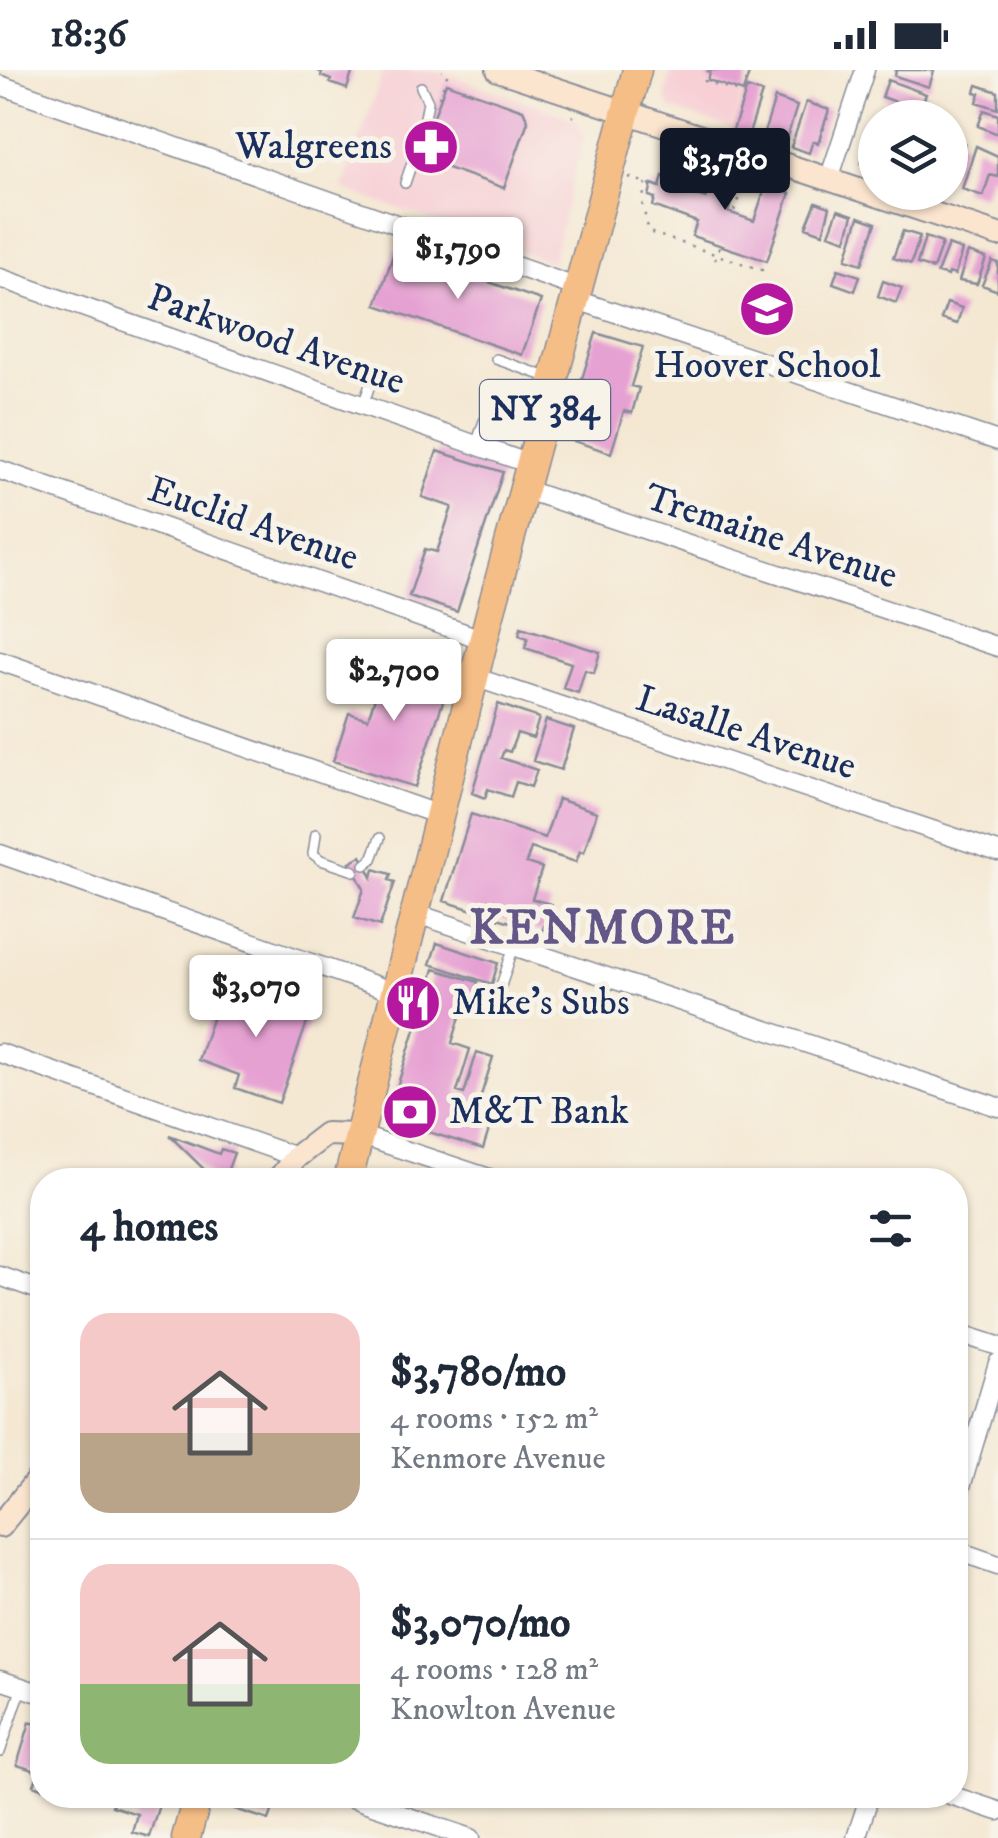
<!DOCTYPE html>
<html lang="en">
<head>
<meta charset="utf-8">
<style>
	:root { --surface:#fff; --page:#f2f2f3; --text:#1f2937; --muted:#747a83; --line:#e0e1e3; --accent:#111827 }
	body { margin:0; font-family:"IM FELL DW Pica",serif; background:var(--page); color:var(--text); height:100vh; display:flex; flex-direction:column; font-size:38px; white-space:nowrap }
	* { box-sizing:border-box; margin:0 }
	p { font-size:32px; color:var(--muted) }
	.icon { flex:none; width:55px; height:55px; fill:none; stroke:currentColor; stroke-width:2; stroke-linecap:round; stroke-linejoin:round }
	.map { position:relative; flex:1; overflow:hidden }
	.drawer { position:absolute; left:30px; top:1098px; width:938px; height:640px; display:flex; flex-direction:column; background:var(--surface); border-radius:40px; box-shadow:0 2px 8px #0004 }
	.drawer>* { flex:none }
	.tools { position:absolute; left:858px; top:30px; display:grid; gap:20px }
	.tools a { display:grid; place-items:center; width:110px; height:110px; border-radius:50%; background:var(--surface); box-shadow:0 2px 8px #0004; font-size:50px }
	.price { position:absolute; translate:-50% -85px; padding:0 22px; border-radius:10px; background:#fff; color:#222; font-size:32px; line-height:65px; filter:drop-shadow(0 2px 5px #0008) }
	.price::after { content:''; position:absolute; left:50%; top:60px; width:30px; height:22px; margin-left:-15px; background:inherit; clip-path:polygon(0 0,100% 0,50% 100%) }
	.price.on { background:var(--accent); color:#fff }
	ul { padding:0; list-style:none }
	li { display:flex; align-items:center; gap:30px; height:250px; padding:0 50px }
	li+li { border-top:2px solid var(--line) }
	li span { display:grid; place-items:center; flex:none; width:280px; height:200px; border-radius:30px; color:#555 }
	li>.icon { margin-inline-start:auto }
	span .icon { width:120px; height:120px; fill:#fffc; stroke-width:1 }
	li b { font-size:42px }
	h2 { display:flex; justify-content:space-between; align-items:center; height:120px; padding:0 50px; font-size:42px }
	.status { display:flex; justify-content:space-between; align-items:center; height:70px; padding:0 50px; background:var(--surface); direction:ltr }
	.status svg { height:28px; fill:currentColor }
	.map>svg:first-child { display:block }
	.built { fill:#f7cfd5 }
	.building { fill:#e6a1d3 }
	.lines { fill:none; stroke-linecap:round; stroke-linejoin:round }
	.lane-casing { stroke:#888c98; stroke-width:12 }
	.street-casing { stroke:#888c98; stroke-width:21 }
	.secondary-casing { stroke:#888c98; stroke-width:26 }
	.primary-casing { stroke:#888c98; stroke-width:31 }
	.path { stroke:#888c98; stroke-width:2.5; stroke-dasharray:2.5 8; stroke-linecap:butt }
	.lane { stroke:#fff; stroke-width:9 }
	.street { stroke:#fff; stroke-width:18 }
	.secondary { stroke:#fbe5cf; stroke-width:22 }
	.primary { stroke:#f6be87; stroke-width:28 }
	.labels { text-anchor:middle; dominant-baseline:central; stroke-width:10; stroke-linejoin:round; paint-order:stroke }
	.shield { fill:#f7f3e8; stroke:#5d6a87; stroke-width:2.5 }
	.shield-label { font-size:35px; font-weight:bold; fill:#1b2f5e }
	.poi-label { font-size:38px; fill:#1b2f5e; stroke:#f7f3e8; text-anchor:start }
	.street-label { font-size:38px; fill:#1b2f5e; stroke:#f7f3e8 }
	.district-label { font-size:48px; font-weight:bold; letter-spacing:2.5px; fill:#625787; stroke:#f7f3e8 }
</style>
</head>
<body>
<div class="status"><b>18:36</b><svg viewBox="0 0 49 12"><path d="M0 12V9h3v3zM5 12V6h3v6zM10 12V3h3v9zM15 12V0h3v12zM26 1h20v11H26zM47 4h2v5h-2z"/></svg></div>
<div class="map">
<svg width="998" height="1768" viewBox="0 0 998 1768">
	<rect width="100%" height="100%" fill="#f7f3e8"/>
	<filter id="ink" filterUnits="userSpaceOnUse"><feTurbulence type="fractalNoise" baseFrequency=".01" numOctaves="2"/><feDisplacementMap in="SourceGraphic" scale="20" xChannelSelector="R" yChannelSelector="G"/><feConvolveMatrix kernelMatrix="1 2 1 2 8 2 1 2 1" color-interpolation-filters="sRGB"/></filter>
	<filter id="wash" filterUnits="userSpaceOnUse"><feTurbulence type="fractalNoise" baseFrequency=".0048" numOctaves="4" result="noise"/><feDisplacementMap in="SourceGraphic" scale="40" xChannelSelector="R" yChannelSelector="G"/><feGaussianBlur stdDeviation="2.25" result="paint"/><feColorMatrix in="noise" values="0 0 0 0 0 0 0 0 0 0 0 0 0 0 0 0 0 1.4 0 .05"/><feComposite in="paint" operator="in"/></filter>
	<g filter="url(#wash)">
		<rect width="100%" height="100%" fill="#f4e8d3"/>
		<path class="built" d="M384,0H435L576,50L584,66L552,192L342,119Z
			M671,0H750L731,59L671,39L665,27Z"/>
		<g id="blocks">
			<path class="building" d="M316,0H353L347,19L330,13L331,10L321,6L322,3Z
				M711,0H750L743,22L708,10Z
				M896,0H932L934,1L929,17L895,6Z
				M888,10L926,24L920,40L882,27Z
				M446,13L523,40L528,51L504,118L419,88L421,83L408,79L415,60L427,65Z
				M977,15L998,22V39L977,32L980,23L975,22Z
				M747,18L762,23L748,67L732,63Z
				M775,28L797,36L786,71L764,63Z
				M806,32L829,40L818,73L813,71L809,83L791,77Z
				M984,40L998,45V64L978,56Z
				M871,63L875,65V98L861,94Z
				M953,69L965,74L951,116L950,77Z
				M976,76L998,86V107L990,105L983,126L962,119Z
				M716,96L741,104L728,142L754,151L766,115L790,123L767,191L692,166L697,152L653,136L655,128L649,126L652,114L660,117L663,106L697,120L696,125L706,128Z
				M816,132L830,137L823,163L806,157Z
				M838,140L853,145L846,170L829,164Z
				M859,147L876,153L862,194L846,189Z
				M903,161L920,166L911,194L893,188Z
				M925,167L942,173L933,199L917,194Z
				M948,175L962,180L955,205L949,203L948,206L937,203Z
				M395,180L541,230L522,285L376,235Z
				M968,182L986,188L977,214L959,211Z
				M992,191L998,193V221L982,215Z
				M838,199L860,206L855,221L833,213Z
				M883,211L902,218L896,233L878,226Z
				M947,233L962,238L957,254L941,249Z
				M596,263L643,277L631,316L639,318L632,343L624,341L611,383L564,368Z
				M437,381L503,402L457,542L409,526L425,479L437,482L452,437L422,427Z
				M521,557L600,582L594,603L585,600L578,623L563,618L571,593L525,578L528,568L519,565Z
				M368,586L449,613L415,717L333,691L349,643L368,649L380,612L362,607Z
				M498,634L539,648L533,668L517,663L510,682L504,680L501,688L537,700L531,717L516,712L511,727L488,719L485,728L472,723Z
				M546,650L574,659L561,700L533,691Z
				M558,729L597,742L584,782L580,781L576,792L531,778L526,793L542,798L532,829L551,834L542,862L444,831L471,744L545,768Z
				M361,786L372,807L374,799L391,804L389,810L395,812L380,856L354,848L364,819L350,792Z
				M437,873L498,893L492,914L430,894Z
				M434,899L478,912L474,926L467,924L452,973L470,979L457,1022L464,1024L477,982L493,987L475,1045L492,1050L483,1079L387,1049Z
				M223,917L265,932L269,919L313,935L279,1033L235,1018L239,1005L198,990Z
				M169,1065L219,1084L221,1079L234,1083L224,1110H215Z
				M30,1652L42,1656V1718L34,1715L39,1702L17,1695Z
				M115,1725H162L149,1767L132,1762L137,1744L112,1736Z
				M225,1725H278L269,1750L222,1735Z"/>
		</g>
	</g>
	<g filter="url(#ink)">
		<use href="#blocks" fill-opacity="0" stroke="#888c98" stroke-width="2.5"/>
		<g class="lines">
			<g class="lane-casing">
				<path id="lane" d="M421,17L428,32L422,63
					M405,113L416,81
					M496,289L550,308
					M363,335L371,312
					M476,375L484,351
					M316,764L313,784L321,790L354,801
					M365,795L372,789L380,768
					M502,928L499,922L514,876
					M0,1682L22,1617"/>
			</g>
			<g class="street-casing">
				<path id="street" d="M0,15L578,218
					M829,109L865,0
					M0,208L530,394
					M574,229L998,371
					M0,400L484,570
					M523,419L998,577
					M0,591L439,745
					M474,607L998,782
					M0,784L394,922
					M414,843L998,1037
					M0,983L296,1087
					M359,1065L495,1110
					M0,1206L42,1221
					M955,1262L998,1276
					M955,1437L998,1293
					M955,1480L998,1495
					M0,1610L42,1624
					M343,1725L471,1768
					M950,1725L998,1741
					M856,1768L870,1725"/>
			</g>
			<g class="secondary-casing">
				<path id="secondary" d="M498,0L998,165
					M278,1110L296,1087L326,1064L359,1065
					M0,1456L42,1404"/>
			</g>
			<g class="primary-casing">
				<path id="primary" d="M348,1110L489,548L637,0
					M186,1768L198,1725"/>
			</g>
			<path class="path" d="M708,0L705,11L741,23
				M439,27L448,3L442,1
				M816,35L834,41
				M572,46L574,47
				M820,70L830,41
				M629,107L651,115
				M646,113L642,133L649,162L768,202
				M734,141C739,126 749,118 754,103
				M715,190L720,175"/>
			<use href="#lane" class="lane"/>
			<use href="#street" class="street"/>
			<use href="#secondary" class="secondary"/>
			<use href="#primary" class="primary"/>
		</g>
	</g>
	<defs>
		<g id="pharmacy-disc" transform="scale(2.875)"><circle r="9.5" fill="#b5179e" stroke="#f7f3e8"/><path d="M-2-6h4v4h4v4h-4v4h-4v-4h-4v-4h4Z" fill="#fff"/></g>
		<g id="school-disc" transform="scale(2.875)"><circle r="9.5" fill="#b5179e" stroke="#f7f3e8"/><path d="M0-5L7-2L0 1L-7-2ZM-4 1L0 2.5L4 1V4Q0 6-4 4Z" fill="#fff"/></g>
		<g id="restaurant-disc" transform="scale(2.875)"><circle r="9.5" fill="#b5179e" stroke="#f7f3e8"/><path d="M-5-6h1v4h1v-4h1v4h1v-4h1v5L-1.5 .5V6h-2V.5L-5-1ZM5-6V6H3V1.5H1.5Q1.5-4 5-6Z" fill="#fff"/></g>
		<g id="bank-disc" transform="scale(2.875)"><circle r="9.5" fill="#b5179e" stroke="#f7f3e8"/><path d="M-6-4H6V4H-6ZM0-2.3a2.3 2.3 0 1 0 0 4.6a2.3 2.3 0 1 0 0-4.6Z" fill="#fff"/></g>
	</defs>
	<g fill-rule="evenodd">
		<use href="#pharmacy-disc" x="431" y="77"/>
		<use href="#school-disc" x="767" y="239"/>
		<use href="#restaurant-disc" x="413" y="933"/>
		<use href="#bank-disc" x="410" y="1042"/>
	</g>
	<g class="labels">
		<rect class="shield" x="480" y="310" width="130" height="60" rx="8"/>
		<g class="shield-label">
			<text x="545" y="340">NY 384</text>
		</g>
		<g class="poi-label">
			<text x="392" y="77" text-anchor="end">Walgreens</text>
			<text x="767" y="296" text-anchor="middle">Hoover School</text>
			<text x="452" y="933">Mike's Subs</text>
			<text x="449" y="1042">M&amp;T Bank</text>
		</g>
		<g class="street-label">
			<text transform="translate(276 270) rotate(19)">Parkwood Avenue</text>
			<text transform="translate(253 454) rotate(19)">Euclid Avenue</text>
			<text transform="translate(771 467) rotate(18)">Tremaine Avenue</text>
			<text transform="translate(746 663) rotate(18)">Lasalle Avenue</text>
		</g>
		<g class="district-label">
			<text x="603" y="859">KENMORE</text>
		</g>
	</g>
</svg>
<div class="tools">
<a><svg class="icon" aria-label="layers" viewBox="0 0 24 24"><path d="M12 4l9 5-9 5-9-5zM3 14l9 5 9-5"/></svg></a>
</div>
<b class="price on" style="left:725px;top:143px">$3,780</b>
<b class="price" style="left:458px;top:232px">$1,790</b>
<b class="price" style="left:394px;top:654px">$2,700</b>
<b class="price" style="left:256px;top:970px">$3,070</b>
<section class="drawer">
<h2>4 homes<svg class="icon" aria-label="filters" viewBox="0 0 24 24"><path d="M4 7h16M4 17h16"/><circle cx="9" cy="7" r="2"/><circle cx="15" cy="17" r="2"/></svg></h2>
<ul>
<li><span style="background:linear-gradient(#f6c9c9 60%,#b9a48a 0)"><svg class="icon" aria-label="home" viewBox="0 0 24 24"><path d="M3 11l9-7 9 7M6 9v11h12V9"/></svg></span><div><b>$3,780/mo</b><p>4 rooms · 152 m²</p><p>Kenmore Avenue</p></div></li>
<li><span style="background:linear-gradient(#f6c9c9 60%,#8fb573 0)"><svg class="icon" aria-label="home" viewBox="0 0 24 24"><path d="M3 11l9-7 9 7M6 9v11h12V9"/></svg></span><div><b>$3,070/mo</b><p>4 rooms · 128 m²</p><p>Knowlton Avenue</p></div></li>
</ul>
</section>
</div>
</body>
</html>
